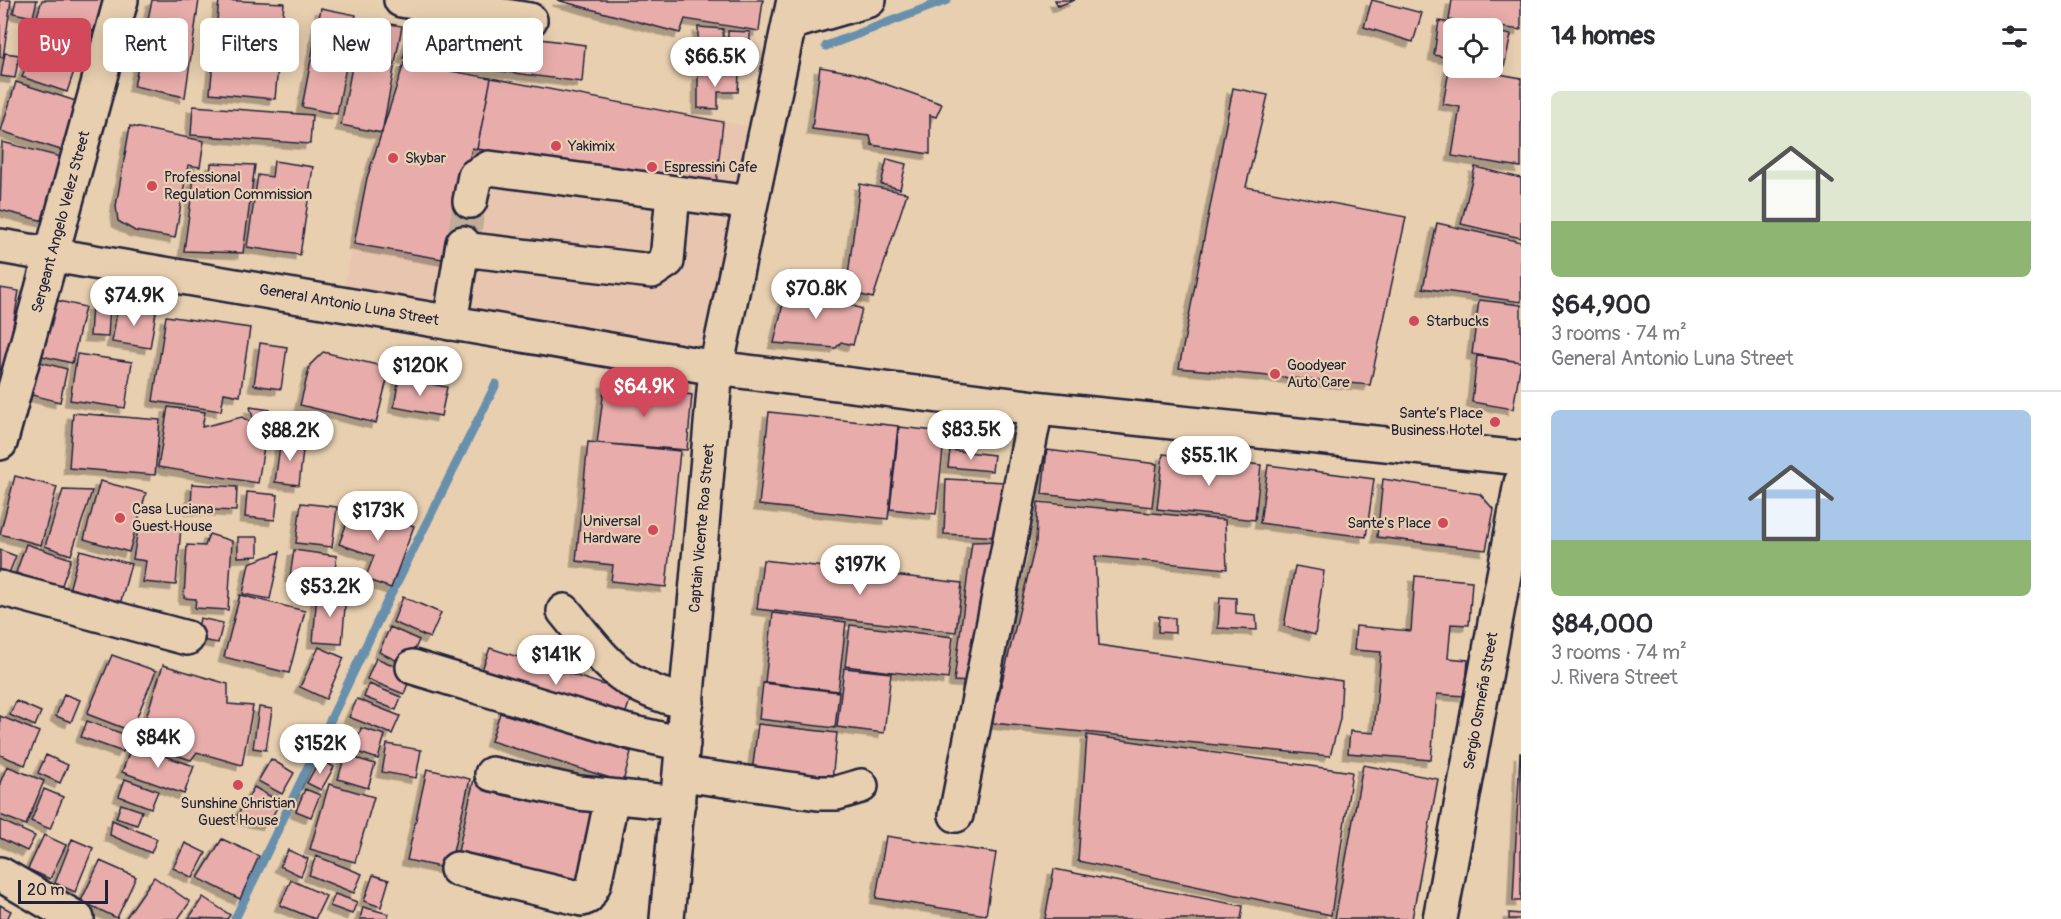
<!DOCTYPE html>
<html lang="en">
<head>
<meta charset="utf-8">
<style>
	:root { --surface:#fff; --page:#f2f2f3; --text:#2b2b33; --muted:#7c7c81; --line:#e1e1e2; --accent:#d1495b }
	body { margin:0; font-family:Pangolin,sans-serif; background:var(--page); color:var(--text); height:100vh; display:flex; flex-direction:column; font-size:22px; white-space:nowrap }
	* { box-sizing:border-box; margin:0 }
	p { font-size:20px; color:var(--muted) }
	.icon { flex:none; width:33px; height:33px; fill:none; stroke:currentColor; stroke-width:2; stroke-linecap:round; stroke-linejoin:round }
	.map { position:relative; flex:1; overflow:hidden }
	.details { display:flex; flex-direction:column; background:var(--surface); width:540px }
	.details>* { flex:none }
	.banner { position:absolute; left:18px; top:18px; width:570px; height:54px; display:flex; gap:12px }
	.controls { position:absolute; left:1443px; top:18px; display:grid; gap:12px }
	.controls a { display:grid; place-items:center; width:60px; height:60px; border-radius:9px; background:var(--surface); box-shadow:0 3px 15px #0003; font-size:30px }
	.scale { position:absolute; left:18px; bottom:15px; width:90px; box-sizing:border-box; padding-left:6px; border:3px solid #22223b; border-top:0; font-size:16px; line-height:21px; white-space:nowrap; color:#22223b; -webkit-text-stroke:4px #e8cfb0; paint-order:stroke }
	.price { position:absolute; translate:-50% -51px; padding:0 14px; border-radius:21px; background:#fff; color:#222; font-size:20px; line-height:39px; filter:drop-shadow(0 2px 3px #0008) }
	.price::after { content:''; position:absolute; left:50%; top:36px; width:18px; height:14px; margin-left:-9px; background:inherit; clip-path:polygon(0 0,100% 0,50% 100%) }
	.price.on { background:var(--accent); color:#fff }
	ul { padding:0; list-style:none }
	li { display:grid; align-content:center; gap:12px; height:318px; padding:0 30px }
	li+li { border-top:2px solid var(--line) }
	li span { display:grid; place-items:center; height:186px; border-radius:9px; color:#555 }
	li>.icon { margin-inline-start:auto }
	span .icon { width:108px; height:108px; fill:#fffc; stroke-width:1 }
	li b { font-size:26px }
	h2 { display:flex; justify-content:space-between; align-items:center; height:72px; padding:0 30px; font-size:26px }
	.tag { padding:0 21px; border-radius:9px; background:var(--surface); box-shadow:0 3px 15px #0003; font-size:21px; line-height:54px }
	.tag.on { background:var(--accent); color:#fff }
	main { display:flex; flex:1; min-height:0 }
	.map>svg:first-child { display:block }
	.built { fill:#e8c5ae }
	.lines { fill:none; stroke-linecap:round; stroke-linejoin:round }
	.stream { stroke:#6890ac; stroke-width:9 }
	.building { fill:#e8adaa; stroke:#22223b; stroke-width:1.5; filter:url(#shadow) }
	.minor-tunnel { stroke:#c0ac99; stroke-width:33; stroke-dasharray:33 16; stroke-linecap:butt }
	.minor-casing { stroke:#22223b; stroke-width:38 }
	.major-casing { stroke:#22223b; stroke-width:38 }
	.minor { stroke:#e8cfb0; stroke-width:33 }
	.major { stroke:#e8cfb0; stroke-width:33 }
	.poi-dot { fill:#d1495b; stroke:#e8cfb0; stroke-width:2 }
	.labels { text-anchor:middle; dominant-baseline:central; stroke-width:4.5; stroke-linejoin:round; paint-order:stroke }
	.poi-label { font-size:15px; fill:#22223b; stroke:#e8cfb0; text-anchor:start }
	.street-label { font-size:15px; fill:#22223b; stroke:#e8cfb0 }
</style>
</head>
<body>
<main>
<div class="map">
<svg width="1521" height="919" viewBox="0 0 1521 919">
	<defs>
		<filter id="shadow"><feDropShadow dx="-5.5" dy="5.5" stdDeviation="0" flood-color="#0004"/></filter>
	</defs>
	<rect width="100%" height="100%" fill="#e8cfb0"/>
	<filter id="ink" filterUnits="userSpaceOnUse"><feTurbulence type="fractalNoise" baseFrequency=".0167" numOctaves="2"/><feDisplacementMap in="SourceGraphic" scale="12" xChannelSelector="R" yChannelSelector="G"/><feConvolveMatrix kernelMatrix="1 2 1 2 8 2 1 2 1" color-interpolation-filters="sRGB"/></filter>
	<g filter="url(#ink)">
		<path class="built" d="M404,63L752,127L713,353L342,298L367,178Z"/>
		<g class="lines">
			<path class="stream" d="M826,46L947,0
				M235,919L386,604L496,384"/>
		</g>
		<path class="building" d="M0,0H11L3,58L0,57Z
			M16,0H37L33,17L13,13Z
			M42,0H109L100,33L37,16Z
			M152,0H199L185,97L134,86Z
			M219,0L284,3L275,99L210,93Z
			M557,0H763L759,31L685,19L680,33Z
			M1055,0H1075L1058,6Z
			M1372,0L1422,13L1413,42L1364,27Z
			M1452,0H1521V30L1449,20Z
			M321,8L356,15L337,114L302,107Z
			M361,19L402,26L382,133L341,125Z
			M1439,21L1478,28H1454V59L1434,55Z
			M415,22L585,45L582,82L403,58Z
			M698,27L723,29V62L685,61L687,41H698Z
			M728,31L750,32V61L728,62Z
			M1492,31L1511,35L1504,67L1492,65Z
			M36,38L80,53L67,92L22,77Z
			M5,53L19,55L15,78L1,76Z
			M404,63L491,78L477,149L472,148L460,198L485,205L476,245L454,261L354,244L367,178Z
			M1450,65L1521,78V167L1452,156L1460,107L1443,104Z
			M820,67L854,73L942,104L936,117L930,115V154L872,145L870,136L812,129Z
			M698,74H739L738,92H718V109L698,108Z
			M491,78L723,122L716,184L477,149Z
			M16,82L79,102L64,151L1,131Z
			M1233,88L1268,95L1246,187L1406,217L1370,385L1179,368Z
			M193,106L312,115L310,144L191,135Z
			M130,126L204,141L200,167L188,165L175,238L135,231L118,221L116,206Z
			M2,142L61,157L44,221L0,210Z
			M887,159L906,164L900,189L881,184Z
			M274,161L313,167L300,255L247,247L258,175L272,177Z
			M211,163L255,165L243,253L184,251L194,178L210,177Z
			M1475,167L1521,178V238L1461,224Z
			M860,184L907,193L873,298L846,291Z
			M1437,223L1521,242V302L1423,288Z
			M788,282L862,309L853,345L841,342L836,348L774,343Z
			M0,288L19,291L3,385H0Z
			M55,300L85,307L72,363L42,356Z
			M1479,300L1521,305V362L1472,354Z
			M92,305L110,306L108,337L90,336Z
			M118,306L156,312L150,348L112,342Z
			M166,316L250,328L240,396L224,393L221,411L153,401Z
			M260,343L287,347L281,389L254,385Z
			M323,352L390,368L376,423L300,405L310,365Z
			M77,354L132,362L125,408L70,400Z
			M1477,356L1521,362L1513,409L1472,402Z
			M40,362L67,369L60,402L32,395Z
			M399,378L447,387L441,416L394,407Z
			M605,382L692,395L687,450L597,443Z
			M168,407L205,412L202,427L242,417L255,425L250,407L270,410L258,483L158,467Z
			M769,412L898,426L888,519L759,505Z
			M73,413L160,420L155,475L69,468Z
			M899,427L945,432L936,514L890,509Z
			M281,439L304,442L299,485L275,482Z
			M588,442L680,451L666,587L611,581L613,565L576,561Z
			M950,450L994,455L992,471L948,467Z
			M1047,450L1157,464L1152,507L1042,494Z
			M1163,454L1261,465L1255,520L1157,509Z
			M1268,465L1374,479L1366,537L1260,523Z
			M15,476L57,487L41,545L0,534Z
			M946,479L1005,482L1003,537L944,534Z
			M1383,479L1480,494L1494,510L1486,550L1377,537Z
			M100,481L146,493L129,552L84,539Z
			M192,484L237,487L236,511L191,509Z
			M63,490L92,491L71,555L45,546Z
			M247,492L278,495L275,520L245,517Z
			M1038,502L1225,520L1227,569L1095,556L1099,645L1342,681L1340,719L1330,756L992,723L1036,542Z
			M301,503L337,507L332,547L296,543Z
			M354,504L414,526L391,588L365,579L374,556L339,544Z
			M139,523L181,527L176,585L143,582L146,561L133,559Z
			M209,534L232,541L228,610L195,608L196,599L184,598L187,545L205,546Z
			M238,537H258V556L238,557Z
			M1005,541L970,682L954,681L972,542Z
			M26,544L71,559L61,588L16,573Z
			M0,550L16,556L6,581L0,579Z
			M80,550L131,564L119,608L68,594Z
			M294,550L337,556L333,583L290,577Z
			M280,552L270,599L243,594L249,563Z
			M763,560L962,583L956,632L757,609Z
			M1295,566L1324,571L1315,635L1284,626Z
			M1415,576L1472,581L1469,625L1451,624L1448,658L1468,660L1465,696L1437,694L1431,760L1348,753L1350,731L1374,733L1381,652L1354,650L1356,626L1411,631Z
			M317,593L346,595L342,644L313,642Z
			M240,595L305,611L289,673L224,657Z
			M403,597L441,613L430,638L393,622Z
			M1220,597L1236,598V613L1256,615L1257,630L1218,628Z
			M773,613L846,622L838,691L765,682Z
			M1159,616L1175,618V633L1158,632Z
			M200,618L223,623L218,643L196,639Z
			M850,625L953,637L948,679L845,666Z
			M390,627L419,640L408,666L379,652Z
			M319,647L344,658L326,699L300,687Z
			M490,648L632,694L622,724L479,678Z
			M112,655L156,671L131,731L87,714Z
			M376,658L412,673L404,694L367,679Z
			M163,665L228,684V704L253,706L242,765L197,752L191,760L138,742Z
			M844,668L891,673L884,733L837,727Z
			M763,683L839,692L835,728L759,719Z
			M369,684L401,697L396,710L364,697Z
			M64,694L80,700L71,722L56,716Z
			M357,699L400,716L392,734L349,717Z
			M16,701L41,712L35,726L10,715Z
			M259,707L272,709L266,750L253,748Z
			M500,713L539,725L541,720L631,752L623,782L491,741Z
			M0,716L39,732L25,765L0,755Z
			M87,721L129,736L123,752L81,737Z
			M758,724L837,733L831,790L751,781Z
			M361,728L385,735L378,759L354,751Z
			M338,732L350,740L335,761L324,753Z
			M1087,735L1352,772L1331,915L1078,861Z
			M387,744L421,750L416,778L382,772Z
			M132,745L194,766L184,794L122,772Z
			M1520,753H1521V901H1513Z
			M46,755L68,765L60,783L38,773Z
			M345,755L375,764L368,788L338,779Z
			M271,759L294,773L282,794L258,781Z
			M320,759L334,767L321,790L307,783Z
			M1363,765L1438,779L1412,919H1335Z
			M7,766L44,781L26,825L0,815V783Z
			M427,769L470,779L449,869L407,860Z
			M125,779L158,791L151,808L119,796Z
			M474,779L608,810L588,895L455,865Z
			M329,784L374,797L355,862L310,849Z
			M254,787L280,802L268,824L236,818Z
			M44,789L63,797L50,829L31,821Z
			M305,789L320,795L311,817L296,811Z
			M121,804L142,811L137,825L116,818Z
			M0,820L35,836L27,851L0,838Z
			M112,820L157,839L151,853L110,835Z
			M44,835L66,845L50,879L28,869Z
			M886,836L996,853L986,915L876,898Z
			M72,839L93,848L75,892L55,883Z
			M222,839L259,856L240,899L198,878Z
			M185,843L206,853L193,878L173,868Z
			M288,850L308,859L301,876L280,866Z
			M316,856L362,874L354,893L309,875Z
			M100,861L136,877L117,918L81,901Z
			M1054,869L1243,906L1241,919H1045Z
			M373,875L389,880L381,907L364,901Z
			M154,877L190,902L178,919H125Z
			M291,880L326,896L315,919L280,905Z
			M335,894L357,902L352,914L330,906Z
			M203,897L230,915L227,919L189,918Z
			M0,905L11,911L7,919H0Z
			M363,907L389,914L387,919H360Z
			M1509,913L1521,914V919H1509Z"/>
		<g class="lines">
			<path class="minor-tunnel" d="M463,243L470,201"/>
			<g class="minor-casing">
				<path id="minor" d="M401,0L530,20
					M790,23L869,0
					M470,201L475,176L489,168L751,203
					M0,246L716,368L1036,408L1521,458
					M462,249L652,271L667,261L673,193
					M450,323L463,243
					M0,443L121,0
					M0,588L187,638
					M564,611C605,661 620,687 687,702
					M413,667L625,731L683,744
					M681,772L696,776L818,793H837L861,786
					M492,774L579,793L678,803
					M956,815L1036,408
					M457,869L582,899L587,897L594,884L612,797
					M0,874L77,919
					M667,919L716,368L794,0"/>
			</g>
			<g class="major-casing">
				<path id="major" d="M1440,919L1521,483"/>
			</g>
			<use href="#minor" class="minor"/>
			<use href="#major" class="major"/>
		</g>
	</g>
	<g class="poi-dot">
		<circle cx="556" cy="146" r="6"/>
		<circle cx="393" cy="158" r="6"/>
		<circle cx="652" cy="167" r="6"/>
		<circle cx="152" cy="186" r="6"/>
		<circle cx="1414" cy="321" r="6"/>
		<circle cx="1275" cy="374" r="6"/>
		<circle cx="1495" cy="422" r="6"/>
		<circle cx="120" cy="518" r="6"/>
		<circle cx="1443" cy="523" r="6"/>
		<circle cx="653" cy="530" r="6"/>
		<circle cx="238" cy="785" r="6"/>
	</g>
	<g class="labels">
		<g class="poi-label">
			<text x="568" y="146">Yakimix</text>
			<text x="405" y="158">Skybar</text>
			<text x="664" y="167">Espressini Cafe</text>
			<text x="164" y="177">Professional<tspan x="164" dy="17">Regulation Commission</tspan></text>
			<text x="1426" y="321">Starbucks</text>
			<text x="1287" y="365">Goodyear<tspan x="1287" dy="17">Auto Care</tspan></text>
			<text x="1483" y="413" text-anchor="end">Sante’s Place<tspan x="1483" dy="17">Business Hotel</tspan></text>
			<text x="132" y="509">Casa Luciana<tspan x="132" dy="17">Guest House</tspan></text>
			<text x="641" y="521" text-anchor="end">Universal<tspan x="641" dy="17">Hardware</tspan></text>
			<text x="1431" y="523" text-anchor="end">Sante's Place</text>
			<text x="238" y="803" text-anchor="middle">Sunshine Christian<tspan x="238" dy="17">Guest House</tspan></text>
		</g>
		<g class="street-label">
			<text transform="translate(61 222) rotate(-75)">Sergeant Angelo Velez Street</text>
			<text transform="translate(349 305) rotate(10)">General Antonio Luna Street</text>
			<text transform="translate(702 528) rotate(-85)">Captain Vicente Roa Street</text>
			<text transform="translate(1481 701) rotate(-80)">Sergio Osmeña Street</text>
		</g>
	</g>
</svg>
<div class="controls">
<a><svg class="icon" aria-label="locate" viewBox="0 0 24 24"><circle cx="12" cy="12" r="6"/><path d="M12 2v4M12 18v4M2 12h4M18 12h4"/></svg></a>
</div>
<div class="scale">20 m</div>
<b class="price" style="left:715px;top:88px">$66.5K</b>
<b class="price" style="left:816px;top:320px">$70.8K</b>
<b class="price" style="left:134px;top:327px">$74.9K</b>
<b class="price" style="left:420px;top:397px">$120K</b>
<b class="price on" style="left:644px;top:418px">$64.9K</b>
<b class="price" style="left:971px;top:461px">$83.5K</b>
<b class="price" style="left:290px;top:462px">$88.2K</b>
<b class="price" style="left:1209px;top:487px">$55.1K</b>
<b class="price" style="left:378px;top:542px">$173K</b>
<b class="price" style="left:860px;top:596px">$197K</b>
<b class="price" style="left:330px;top:618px">$53.2K</b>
<b class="price" style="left:556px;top:686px">$141K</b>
<b class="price" style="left:158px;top:769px">$84K</b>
<b class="price" style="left:320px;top:775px">$152K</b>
<div class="banner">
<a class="tag on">Buy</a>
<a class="tag">Rent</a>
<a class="tag">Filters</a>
<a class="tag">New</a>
<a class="tag">Apartment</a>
</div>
</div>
<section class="details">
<h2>14 homes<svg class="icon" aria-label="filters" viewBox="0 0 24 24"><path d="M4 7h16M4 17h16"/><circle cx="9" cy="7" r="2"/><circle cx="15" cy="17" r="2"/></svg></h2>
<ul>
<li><span style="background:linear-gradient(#dfe7d0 70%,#8fb573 0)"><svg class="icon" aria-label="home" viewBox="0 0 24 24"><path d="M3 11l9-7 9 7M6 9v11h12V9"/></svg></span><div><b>$64,900</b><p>3 rooms · 74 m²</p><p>General Antonio Luna Street</p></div></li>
<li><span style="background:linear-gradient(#a9c7e8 70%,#8fb573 0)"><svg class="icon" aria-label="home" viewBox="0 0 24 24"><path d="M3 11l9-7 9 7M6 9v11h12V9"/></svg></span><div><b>$84,000</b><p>3 rooms · 74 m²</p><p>J. Rivera Street</p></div></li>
</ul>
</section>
</main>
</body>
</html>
